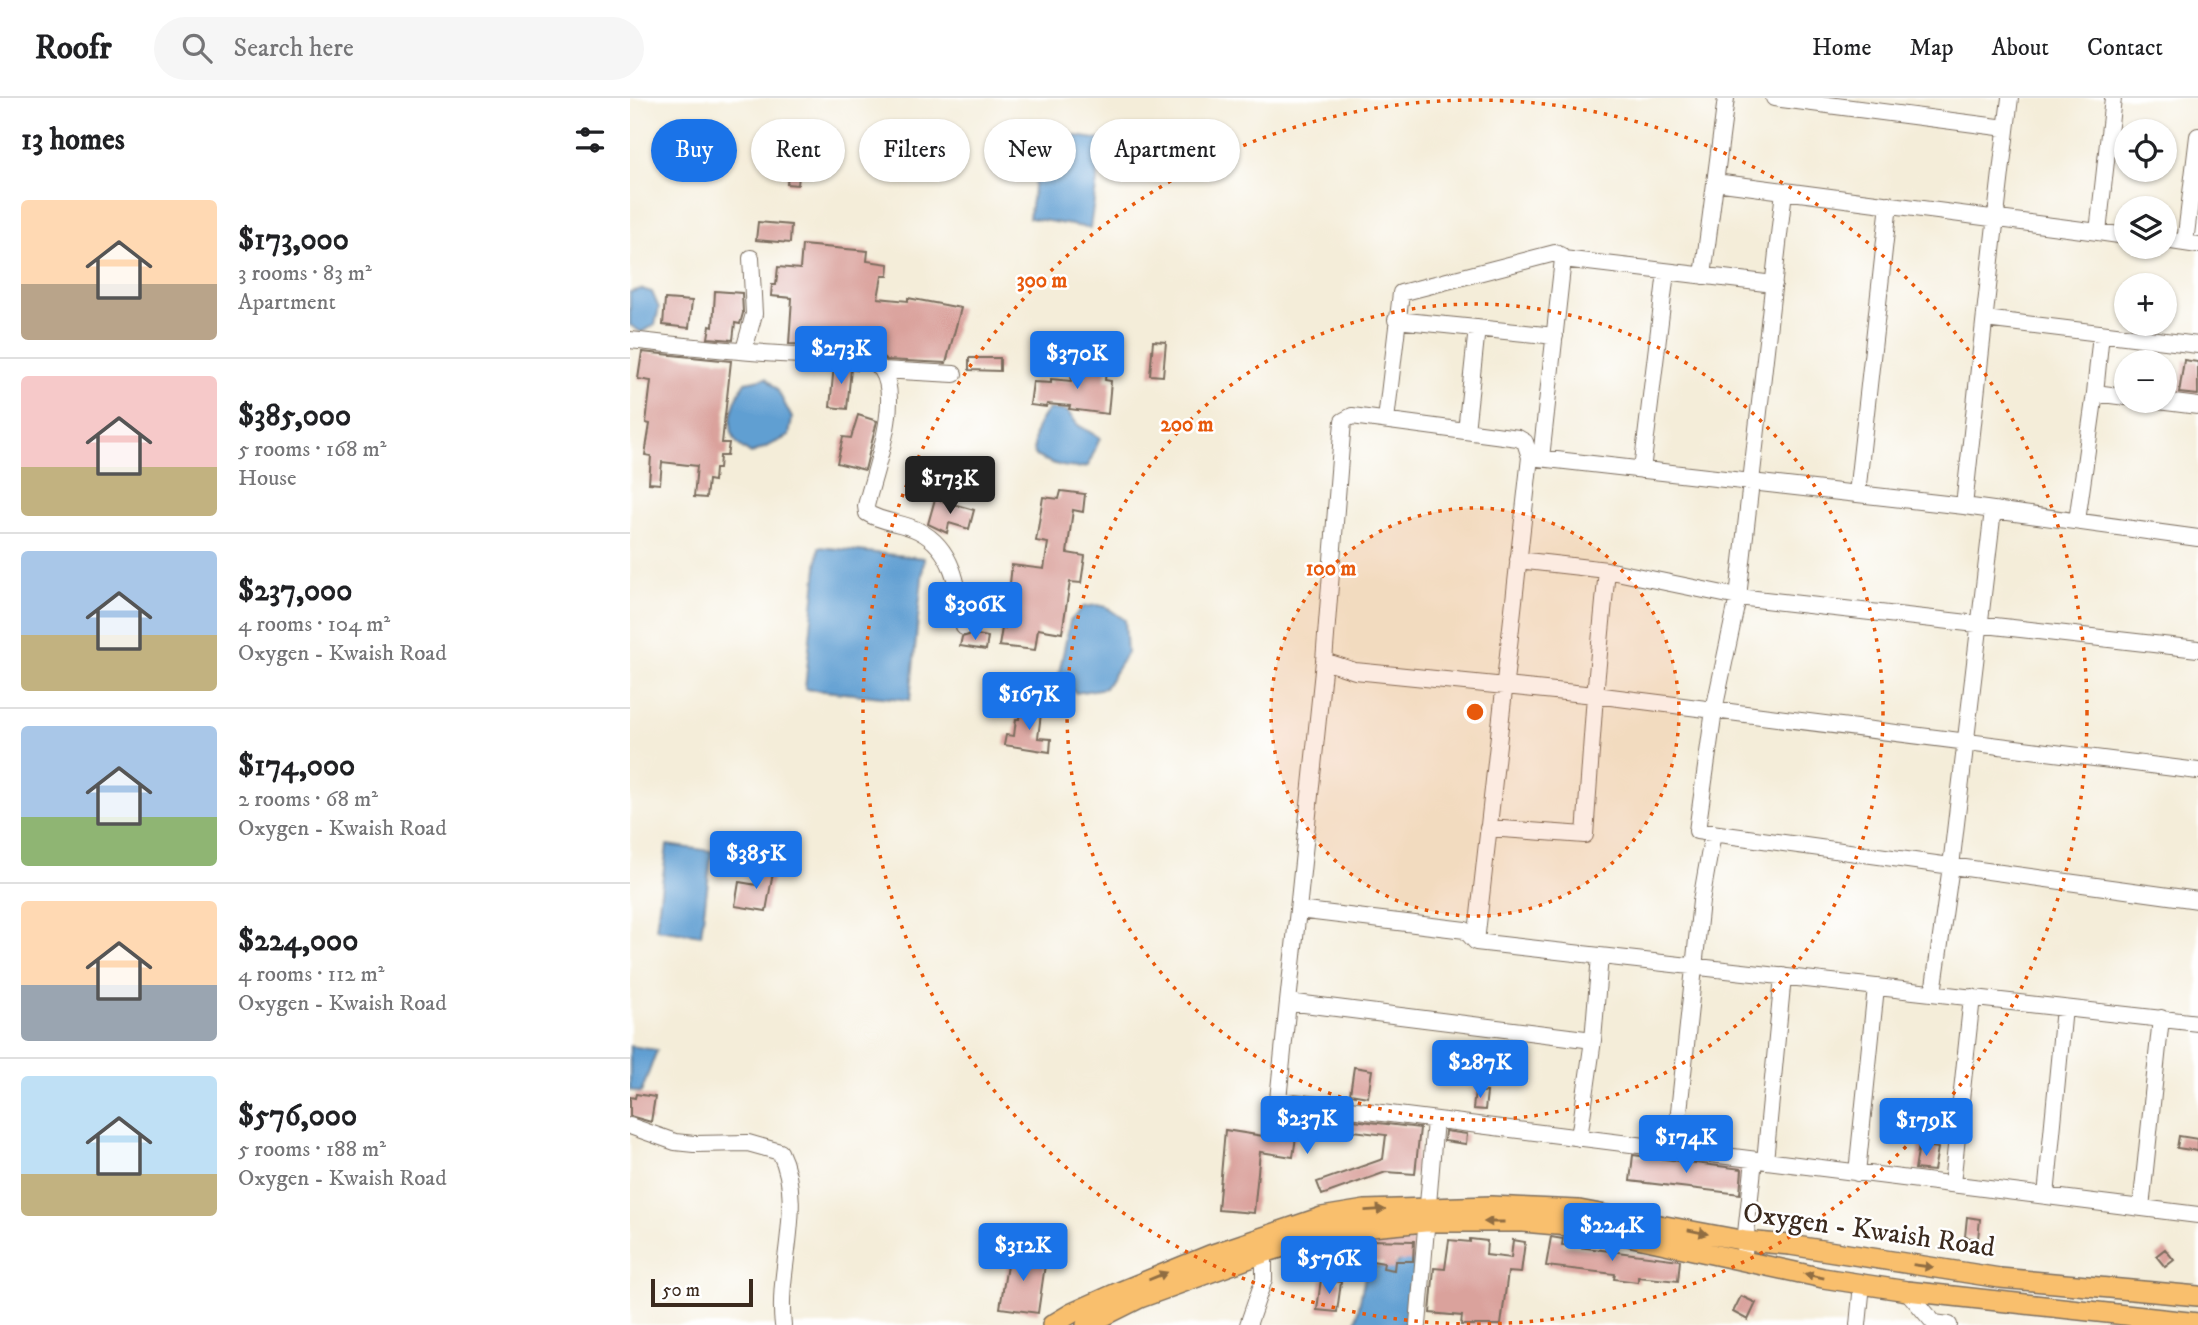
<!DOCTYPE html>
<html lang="en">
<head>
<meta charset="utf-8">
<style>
	:root { --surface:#fff; --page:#f6f6f6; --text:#202124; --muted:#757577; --line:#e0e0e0; --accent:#1a73e8 }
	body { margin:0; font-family:"IM FELL DW Pica",serif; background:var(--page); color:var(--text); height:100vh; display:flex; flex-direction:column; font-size:26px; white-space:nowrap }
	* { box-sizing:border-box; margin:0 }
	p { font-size:23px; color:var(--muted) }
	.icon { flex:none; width:38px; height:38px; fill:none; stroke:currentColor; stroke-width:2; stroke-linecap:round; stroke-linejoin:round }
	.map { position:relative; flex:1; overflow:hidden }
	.drawer { display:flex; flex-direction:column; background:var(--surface); width:630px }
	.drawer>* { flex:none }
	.hud { position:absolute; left:21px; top:21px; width:665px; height:63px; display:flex; gap:14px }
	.controls { position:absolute; left:1484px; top:21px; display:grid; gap:14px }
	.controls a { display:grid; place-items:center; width:63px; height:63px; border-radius:50%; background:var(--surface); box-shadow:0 2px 5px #0004; font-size:35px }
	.scale { position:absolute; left:21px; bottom:18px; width:102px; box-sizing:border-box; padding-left:7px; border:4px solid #3b2a1e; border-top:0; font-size:19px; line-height:24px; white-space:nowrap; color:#3b2a1e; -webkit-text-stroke:5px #fff; paint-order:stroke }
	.price { position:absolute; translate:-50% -60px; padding:0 16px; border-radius:7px; background:var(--accent); color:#fff; font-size:23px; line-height:46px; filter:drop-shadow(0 2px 4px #0008) }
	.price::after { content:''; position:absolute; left:50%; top:42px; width:21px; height:16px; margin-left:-10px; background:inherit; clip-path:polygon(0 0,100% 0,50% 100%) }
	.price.current { background:#222; color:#fff }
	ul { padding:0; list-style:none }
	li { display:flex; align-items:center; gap:21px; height:175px; padding:0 21px }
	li+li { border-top:2px solid var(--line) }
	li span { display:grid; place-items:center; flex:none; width:196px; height:140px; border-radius:7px; color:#555 }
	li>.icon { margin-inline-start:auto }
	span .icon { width:84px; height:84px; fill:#fffc; stroke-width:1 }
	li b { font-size:30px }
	h2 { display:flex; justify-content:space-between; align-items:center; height:84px; padding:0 21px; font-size:30px }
	.chip { padding:0 24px; border-radius:32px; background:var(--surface); box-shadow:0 2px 5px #0004; font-size:24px; line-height:63px }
	.chip.current { background:var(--accent); color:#fff }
	header { display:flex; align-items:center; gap:42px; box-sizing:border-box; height:98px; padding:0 35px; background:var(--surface); border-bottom:2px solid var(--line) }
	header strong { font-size:33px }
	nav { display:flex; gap:38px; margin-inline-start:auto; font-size:24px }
	.search { width:490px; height:63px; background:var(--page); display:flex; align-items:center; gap:18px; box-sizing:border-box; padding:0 24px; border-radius:38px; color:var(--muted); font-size:26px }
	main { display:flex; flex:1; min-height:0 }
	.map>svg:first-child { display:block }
	.water { fill:#609fd2; stroke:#4e6478; stroke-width:2 }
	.building { fill:#daa29c }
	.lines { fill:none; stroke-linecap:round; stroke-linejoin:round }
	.minor-casing { stroke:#7c6e5f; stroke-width:18 }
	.major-casing { stroke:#7c6e5f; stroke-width:22 }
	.minor { stroke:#fff; stroke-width:16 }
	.major { stroke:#f9bf6d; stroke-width:19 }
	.oneway { fill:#906d42 }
	.ring { fill:none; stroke:#e8590c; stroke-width:3.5; stroke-dasharray:3.5 7 }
	.labels { text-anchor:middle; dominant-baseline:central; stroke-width:5; stroke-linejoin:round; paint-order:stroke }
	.street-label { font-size:28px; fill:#3b2a1e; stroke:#fff }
	.centre { fill:#e8590c; stroke:#fff; stroke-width:3.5 }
	.ring-label { font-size:21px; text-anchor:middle; font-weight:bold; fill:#e8590c; stroke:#fff; stroke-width:5; stroke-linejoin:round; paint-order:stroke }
</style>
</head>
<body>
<header>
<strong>Roofr</strong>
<div class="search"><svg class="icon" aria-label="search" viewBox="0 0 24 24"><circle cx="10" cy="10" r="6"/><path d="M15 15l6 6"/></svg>Search here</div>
<nav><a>Home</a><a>Map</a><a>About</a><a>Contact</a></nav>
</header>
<main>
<section class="drawer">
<h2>13 homes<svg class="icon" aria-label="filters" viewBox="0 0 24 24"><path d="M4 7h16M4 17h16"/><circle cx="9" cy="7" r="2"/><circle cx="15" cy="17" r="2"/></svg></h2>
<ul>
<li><span style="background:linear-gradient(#ffd9b3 60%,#b9a48a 0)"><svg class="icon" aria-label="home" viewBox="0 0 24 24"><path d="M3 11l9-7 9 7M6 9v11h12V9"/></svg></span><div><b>$173,000</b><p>3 rooms · 83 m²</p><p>Apartment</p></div></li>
<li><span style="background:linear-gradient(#f6c9c9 65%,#c2b280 0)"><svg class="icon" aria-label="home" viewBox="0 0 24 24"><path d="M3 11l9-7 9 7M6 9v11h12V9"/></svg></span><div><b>$385,000</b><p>5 rooms · 168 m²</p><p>House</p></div></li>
<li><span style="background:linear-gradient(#a9c7e8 60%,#c2b280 0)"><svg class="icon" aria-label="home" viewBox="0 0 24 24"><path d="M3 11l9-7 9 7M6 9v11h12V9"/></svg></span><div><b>$237,000</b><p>4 rooms · 104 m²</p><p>Oxygen - Kwaish Road</p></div></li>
<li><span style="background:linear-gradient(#a9c7e8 65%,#8fb573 0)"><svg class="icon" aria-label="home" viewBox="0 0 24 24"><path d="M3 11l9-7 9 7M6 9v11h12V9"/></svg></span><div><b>$174,000</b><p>2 rooms · 68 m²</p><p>Oxygen - Kwaish Road</p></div></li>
<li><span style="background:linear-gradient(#ffd9b3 60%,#9aa5b1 0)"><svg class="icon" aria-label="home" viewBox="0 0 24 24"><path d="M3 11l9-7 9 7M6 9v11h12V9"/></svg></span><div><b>$224,000</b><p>4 rooms · 112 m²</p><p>Oxygen - Kwaish Road</p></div></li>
<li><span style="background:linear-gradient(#bfe0f5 70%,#c2b280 0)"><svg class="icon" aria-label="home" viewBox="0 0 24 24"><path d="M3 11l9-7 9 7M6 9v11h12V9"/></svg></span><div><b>$576,000</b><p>5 rooms · 188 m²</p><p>Oxygen - Kwaish Road</p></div></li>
</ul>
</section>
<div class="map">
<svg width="1568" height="1227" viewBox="0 0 1568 1227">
	<rect width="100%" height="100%" fill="#fff"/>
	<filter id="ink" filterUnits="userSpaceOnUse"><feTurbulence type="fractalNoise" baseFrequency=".0143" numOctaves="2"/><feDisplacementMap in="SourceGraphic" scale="14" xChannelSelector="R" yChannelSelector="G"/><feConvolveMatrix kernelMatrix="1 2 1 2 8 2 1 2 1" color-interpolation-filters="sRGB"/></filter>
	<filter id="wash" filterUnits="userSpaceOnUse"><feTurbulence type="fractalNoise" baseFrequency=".00686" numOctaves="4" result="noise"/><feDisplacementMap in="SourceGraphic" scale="28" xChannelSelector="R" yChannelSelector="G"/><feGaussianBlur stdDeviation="1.57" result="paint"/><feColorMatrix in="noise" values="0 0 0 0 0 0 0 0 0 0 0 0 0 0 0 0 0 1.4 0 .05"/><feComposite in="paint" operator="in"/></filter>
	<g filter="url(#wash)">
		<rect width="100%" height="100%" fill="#f4edd9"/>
		<path class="water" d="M413,33L473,42L460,130L399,120Z
			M12,191L22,194L29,210L25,227L11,234L0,227V194Z
			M136,280L147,291L162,320L159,338L121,356C117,353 110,349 107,345C94,327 105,301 115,284Z
			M419,311L437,313L448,327L470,340L458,368C439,373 423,366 405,358C402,338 405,327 419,311Z
			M189,449L294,460L280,602L175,591Z
			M467,507L476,509L495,522L497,555L475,590L446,595L428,580L440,523L453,509Z
			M37,747L82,753L71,837L26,831Z
			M0,948L27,952L11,995L0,992Z
			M776,1158L788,1162L783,1227H725L737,1168L762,1169Z"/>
		<g id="blocks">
			<path class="building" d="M137,47L170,50L169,66L136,63Z
				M159,67L170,68L168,87L157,86Z
				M128,124L161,127L160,145L126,142Z
				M172,147L238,153L237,163L259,166L258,178H252L248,200L278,203V200L331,210L316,265L257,262L242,251L229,247L159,246L162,200L141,198L142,187H146L148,169L170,171Z
				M85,193L112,195L113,215L110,226L105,225L103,242L78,240L80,228L83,229Z
				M35,201L62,203L59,230L33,227Z
				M523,243L536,244L533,278L520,277Z
				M12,254L101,263L92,345H99L97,358H90L89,371H85L84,383L78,382L76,400L64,399L67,368L32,364L30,386L19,385L21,358L15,357L20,326L16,325L21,283L8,281Z
				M339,260H370V273L339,272Z
				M456,262L477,264L475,282L481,283L478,316L439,311L440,308L417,306L416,309L400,307L403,284L421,285V281L441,283L442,277L454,279Z
				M1554,262L1568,264V297L1549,295Z
				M204,267L227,268V272L221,271L217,311L200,309Z
				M228,317L247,323L235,372L207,365L213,339L221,340Z
				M431,393L455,396L453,414L443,412L437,455L455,458L451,485L440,484L432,535L408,531L405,552L369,548L372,530L375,531L382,467L414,471L418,445L406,443L413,399L429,401Z
				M305,401L344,412L339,431L319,425L317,435L298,426Z
				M338,490L360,494L357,508L341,504Z
				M342,536L358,539L356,552L330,548L332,539Z
				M402,605L412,607L408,640L421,641L420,654L374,647L376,637L384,638L386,621H389L390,614L401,615Z
				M130,767L144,769L136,813L105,808L109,784L127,787Z
				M724,969L742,972L738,999L720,996Z
				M845,993L857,994L855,1012L843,1011Z
				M6,996L25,999L21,1024L0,1018V999L5,1000Z
				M649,1013L790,1030L785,1076L756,1074L692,1097L687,1084L753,1061L756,1037L668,1026L663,1059L630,1054L624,1115L588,1112L595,1032L646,1040Z
				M815,1033L837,1036L836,1046L814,1043Z
				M1549,1038L1568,1041V1053L1547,1050Z
				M1289,1047L1308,1050L1304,1073L1285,1071Z
				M1003,1057L1112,1071L1110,1096L1000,1083Z
				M1337,1119L1350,1121L1348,1141L1335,1139Z
				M921,1139L933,1141L932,1147L1050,1162L1048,1183L1008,1179V1184L984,1181L985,1176L916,1168Z
				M840,1141L857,1143L856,1157L881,1160L883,1142L895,1144L891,1175L878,1174L871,1227H831L832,1218L800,1215L804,1170L815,1171L819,1142L840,1144Z
				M738,1142L784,1143L783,1163H765L764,1172L753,1170L754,1165L736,1162Z
				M1535,1151L1544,1162L1535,1169L1526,1158Z
				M379,1155L416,1160L408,1215L370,1210Z
				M691,1181L711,1184L707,1214L687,1212Z
				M1111,1198L1126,1205L1118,1222L1103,1214Z"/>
		</g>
	</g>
	<g filter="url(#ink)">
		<use href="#blocks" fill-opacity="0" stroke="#7c6e5f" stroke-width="2"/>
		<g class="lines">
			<g class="minor-casing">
				<path id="minor" d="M1144,0L1376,30
					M1380,0C1363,136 1349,272 1334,408L1121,384L1154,93L1468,134
					M1483,0L1468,134L1496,138
					M1085,84L1154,93
					M1535,142L1568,147
					M1555,145L1568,38
					M933,161L1144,186
					M1073,178L1096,0
					M1355,221L1568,247
					M766,222L925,238
					M1471,235L1465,295L1496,299
					M0,242C56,248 114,255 171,257C191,258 216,253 235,259C240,261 249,268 252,272C272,302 244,374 236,408L237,415C253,425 273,424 289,433C325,451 329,494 334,529
					M114,252L124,216L121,160
					M252,272L324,276
					M1528,303L1568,308
					M756,322L771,195L925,155L930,157L933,161L911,360
					M836,333L847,230
					M1012,372L1036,174
					M1227,396L1259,106
					M1334,408L1568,440
					M1447,423L1465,295
					M888,462L977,472L1108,499L1568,551
					M694,563L725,573L965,597L977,472
					M1568,673L1084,612L1108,499L1121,384L900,359L846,844L1568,925
					M858,730L955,737L965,597L1084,612L1067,733L1568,802
					M668,812L694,563L713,323L722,318L888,340L895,344L900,359
					M846,844L835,832L668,812L658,904L963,942L970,858
					M1303,895L1321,768L1363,412
					M658,904L648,1002L1568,1117
					M0,1028L45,1044L64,1046L118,1045L150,1054C176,1107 146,1171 153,1227
					M949,1040L963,942
					M1045,1052L1071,803L1083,735
					M1135,1063L1153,878
					M1227,1075L1246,889
					M1322,1086L1342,899
					M1416,1098L1434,910
					M1511,1110L1531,920
					M1113,1163L1124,1062
					M1277,1193L1304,1225L1319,1227
					M618,1227L634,1181V1155
					M788,1227L805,1022
					M1228,1227L1232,1186"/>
			</g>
			<g class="major-casing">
				<path id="major" d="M422,1227L442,1215L489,1194L580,1157L692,1119L735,1112L861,1108L949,1112L1116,1143L1160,1147L1370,1180L1568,1198
					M456,1227L510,1200L634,1155L709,1132L795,1124H893L961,1130L1193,1180L1277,1193L1568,1225"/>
			</g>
			<use href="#minor" class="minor"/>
			<use href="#major" class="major"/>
		</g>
		<defs><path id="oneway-solid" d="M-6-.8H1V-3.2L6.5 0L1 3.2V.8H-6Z" transform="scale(1.75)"/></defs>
		<g class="oneway">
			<use href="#oneway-solid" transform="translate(745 1112) rotate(-3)"/>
			<use href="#oneway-solid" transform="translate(864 1124) rotate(180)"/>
			<use href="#oneway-solid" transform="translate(1068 1134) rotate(11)"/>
			<use href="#oneway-solid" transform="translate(1293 1168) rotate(8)"/>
			<use href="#oneway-solid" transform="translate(528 1178) rotate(-22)"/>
			<use href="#oneway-solid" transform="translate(1184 1178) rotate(-169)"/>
		</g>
	</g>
	<circle cx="845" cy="614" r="204" fill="#e8590c" fill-opacity=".12"/>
	<g class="ring">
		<circle cx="845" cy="614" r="204"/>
		<circle cx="845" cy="614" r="408"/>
		<circle cx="845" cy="614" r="612"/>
	</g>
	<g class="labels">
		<g class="street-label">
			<text transform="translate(1239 1132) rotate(8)">Oxygen - Kwaish Road</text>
		</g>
	</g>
	<circle cx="845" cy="614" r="10" class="centre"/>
	<g class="ring-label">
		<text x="412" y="189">300 m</text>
		<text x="557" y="333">200 m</text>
		<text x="701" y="477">100 m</text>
	</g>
</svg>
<div class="controls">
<a><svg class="icon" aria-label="locate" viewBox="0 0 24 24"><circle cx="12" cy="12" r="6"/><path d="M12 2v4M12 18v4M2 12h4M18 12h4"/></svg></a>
<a><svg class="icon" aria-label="layers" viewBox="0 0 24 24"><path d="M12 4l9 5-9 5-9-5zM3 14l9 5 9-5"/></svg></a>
<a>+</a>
<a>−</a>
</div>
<div class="scale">50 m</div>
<b class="price" style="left:211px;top:288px">$273K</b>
<b class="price" style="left:447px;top:293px">$370K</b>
<b class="price current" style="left:320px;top:418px">$173K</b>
<b class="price" style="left:345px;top:544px">$306K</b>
<b class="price" style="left:399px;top:634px">$167K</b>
<b class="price" style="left:126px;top:793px">$385K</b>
<b class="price" style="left:850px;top:1002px">$287K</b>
<b class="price" style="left:677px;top:1058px">$237K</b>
<b class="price" style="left:1296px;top:1060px">$179K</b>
<b class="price" style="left:1056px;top:1077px">$174K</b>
<b class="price" style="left:982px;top:1165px">$224K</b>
<b class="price" style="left:393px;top:1185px">$312K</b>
<b class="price" style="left:699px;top:1198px">$576K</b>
<div class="hud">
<a class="chip current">Buy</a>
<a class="chip">Rent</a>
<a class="chip">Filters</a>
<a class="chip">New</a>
<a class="chip">Apartment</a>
</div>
</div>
</main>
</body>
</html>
